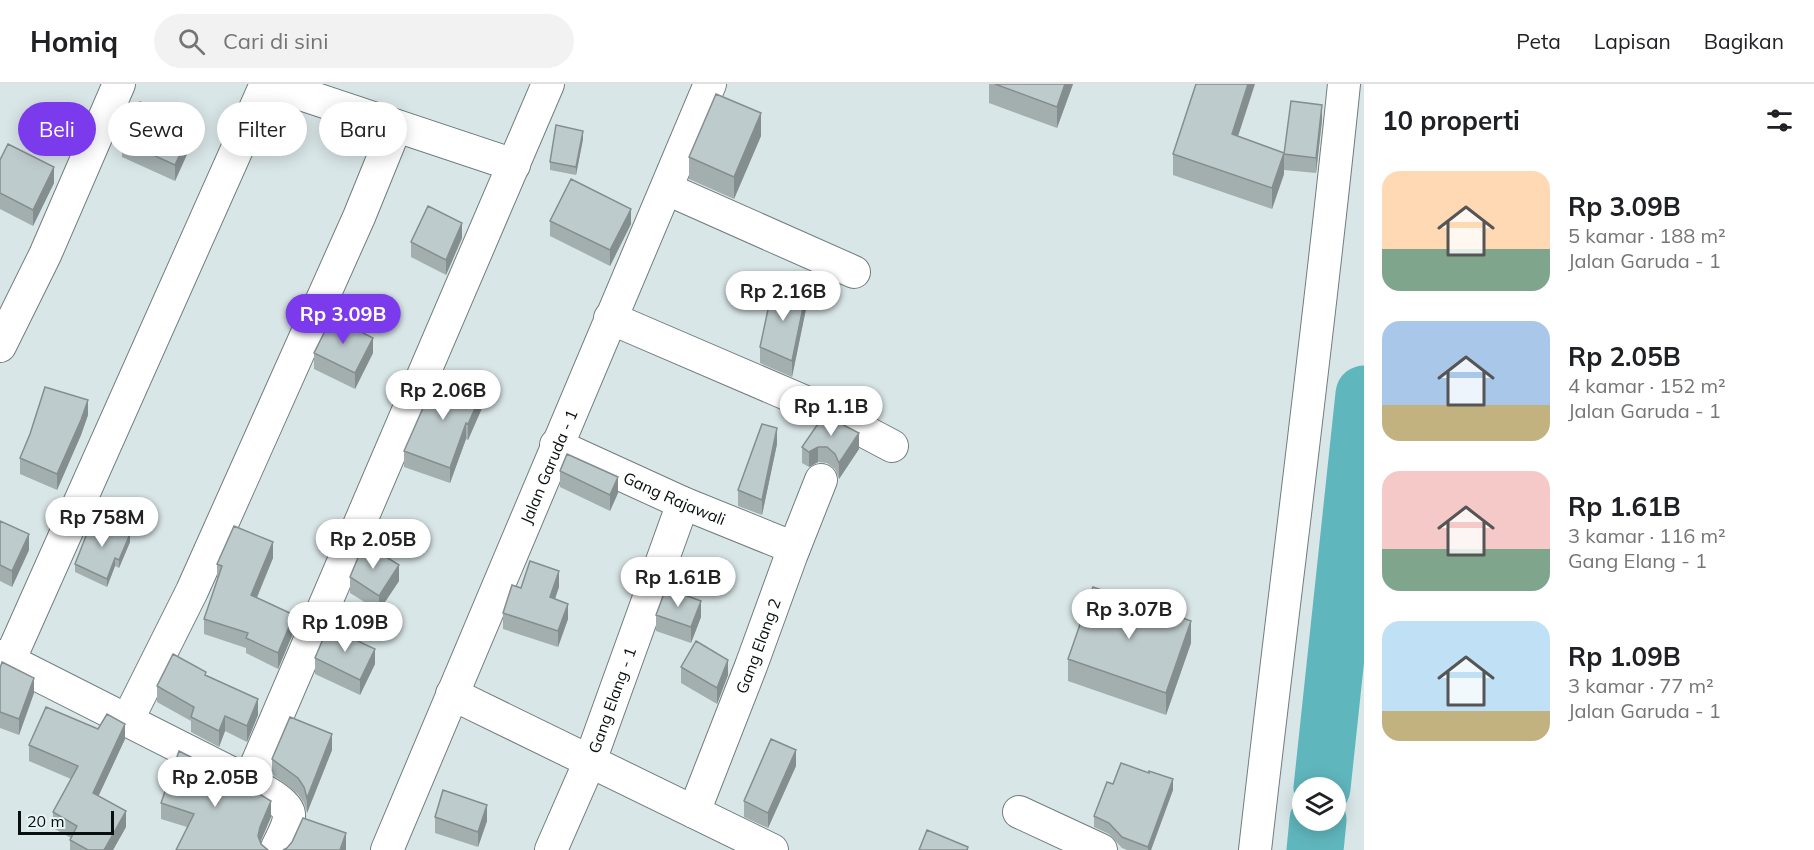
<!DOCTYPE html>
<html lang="id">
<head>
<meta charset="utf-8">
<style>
	:root { --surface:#fff; --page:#f2f2f2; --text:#202124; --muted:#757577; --line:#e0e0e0; --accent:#7c3aed }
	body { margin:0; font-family:Mulish,sans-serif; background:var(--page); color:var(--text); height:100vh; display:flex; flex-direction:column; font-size:22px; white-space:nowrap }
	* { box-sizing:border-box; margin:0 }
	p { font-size:20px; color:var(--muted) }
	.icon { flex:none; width:33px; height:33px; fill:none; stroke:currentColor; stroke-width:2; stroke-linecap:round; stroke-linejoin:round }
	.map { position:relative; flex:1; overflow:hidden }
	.drawer { display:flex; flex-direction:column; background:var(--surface); width:450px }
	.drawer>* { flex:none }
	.top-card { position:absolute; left:18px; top:18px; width:570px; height:54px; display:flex; gap:12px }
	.tools { position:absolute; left:1292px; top:693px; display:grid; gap:12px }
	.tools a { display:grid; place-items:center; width:54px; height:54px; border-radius:50%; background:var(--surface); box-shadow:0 3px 15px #0003; font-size:30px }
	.scale { position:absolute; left:18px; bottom:15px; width:96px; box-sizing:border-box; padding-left:6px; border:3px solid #090e0e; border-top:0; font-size:16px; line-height:21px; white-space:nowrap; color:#090e0e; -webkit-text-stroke:4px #e6f4f5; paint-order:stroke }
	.price { position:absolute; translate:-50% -51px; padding:0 14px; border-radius:21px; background:#fff; color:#222; font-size:20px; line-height:39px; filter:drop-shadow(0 2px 3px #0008) }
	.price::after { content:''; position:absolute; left:50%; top:36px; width:18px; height:14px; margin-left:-9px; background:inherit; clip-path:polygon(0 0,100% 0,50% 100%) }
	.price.on { background:var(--accent); color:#fff }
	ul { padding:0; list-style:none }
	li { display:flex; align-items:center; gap:18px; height:150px; padding:0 18px }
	li span { display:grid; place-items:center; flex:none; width:168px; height:120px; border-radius:18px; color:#555 }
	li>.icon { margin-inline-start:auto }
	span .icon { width:72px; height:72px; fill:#fffc; stroke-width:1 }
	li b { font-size:26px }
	h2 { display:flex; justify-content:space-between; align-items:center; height:72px; padding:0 18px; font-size:26px }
	.pill { padding:0 21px; border-radius:27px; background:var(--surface); box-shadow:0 3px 15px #0003; font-size:21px; line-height:54px }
	.pill.on { background:var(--accent); color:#fff }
	header { display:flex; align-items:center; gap:36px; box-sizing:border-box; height:84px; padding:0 30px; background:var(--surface); border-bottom:2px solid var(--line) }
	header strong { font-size:28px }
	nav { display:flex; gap:33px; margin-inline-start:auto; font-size:21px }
	.search { width:420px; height:54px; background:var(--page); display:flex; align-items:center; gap:15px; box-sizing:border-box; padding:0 21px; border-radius:33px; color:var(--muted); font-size:22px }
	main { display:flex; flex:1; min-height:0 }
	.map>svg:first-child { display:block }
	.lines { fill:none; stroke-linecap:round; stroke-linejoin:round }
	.river { stroke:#60b6bd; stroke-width:57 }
	.minor-casing { stroke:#717d7e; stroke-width:34 }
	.minor { stroke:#fff; stroke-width:32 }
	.wall { fill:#a3afaf }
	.shaded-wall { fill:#858e8f }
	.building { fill:#becbcc; stroke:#858e8f; stroke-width:1.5 }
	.labels { text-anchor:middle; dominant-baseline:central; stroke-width:5; stroke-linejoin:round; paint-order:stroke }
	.street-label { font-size:16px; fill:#090e0e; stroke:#e6f4f5 }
</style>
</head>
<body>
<header>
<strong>Homiq</strong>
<div class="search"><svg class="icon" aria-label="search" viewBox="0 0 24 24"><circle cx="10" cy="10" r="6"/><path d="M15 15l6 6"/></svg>Cari di sini</div>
<nav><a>Peta</a><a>Lapisan</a><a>Bagikan</a></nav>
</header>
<main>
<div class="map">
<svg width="1364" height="766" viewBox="0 0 1364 766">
	<rect width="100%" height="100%" fill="#d9e6e7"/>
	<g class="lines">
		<path class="river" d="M1322,704L1364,310
			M1315,766L1318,736"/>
		<g class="minor-casing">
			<g id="minor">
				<path d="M271,0L514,81"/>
				<path d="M667,105L854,188"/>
				<path d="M610,234L824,326L892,362"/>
				<path d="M0,262L45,171L119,0"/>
				<path id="s1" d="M556,361L683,419L794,464"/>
				<path d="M0,572L249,698C259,704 288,718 289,730C290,741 280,756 276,766"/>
				<path d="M9,577L266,0"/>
				<path d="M452,610L772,766"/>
				<path d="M127,637L192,507L359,133L396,42"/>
				<path d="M249,698L548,0"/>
				<path id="s2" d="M694,728L751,582L791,472L821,396"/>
				<path d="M1019,728L1101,766"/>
				<path id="s3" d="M387,766L710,0"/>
				<path id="s4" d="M551,766L590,677L683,419"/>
				<path d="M1255,766C1284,510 1318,256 1344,0"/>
			</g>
		</g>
		<use href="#minor" class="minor"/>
	</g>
	<path class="wall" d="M989,0H1073L1057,44L989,19Z
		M1322,36L1316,89L1284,86V90L1272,125L1173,91V70L1238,52L1284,69Z
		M761,52L734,115L689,95V73Z
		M583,55L576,91L550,86V78Z
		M122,57H193L175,97L122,73Z
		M0,76L54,99L33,142L0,125Z
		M550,137L631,140L610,182L550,152Z
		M462,154L446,191L411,173V158Z
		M806,225L792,293L760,279V263Z
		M314,269H373L355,305L314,285Z
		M482,324L468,356L466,355L450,399L404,383V367Z
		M88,331L81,351L57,406L20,390V374Z
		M824,331L859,365L839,395L835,385L827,379L818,378L809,383L802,379V363Z
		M777,360L762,431L738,422V406Z
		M560,387L618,409L610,427L560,403Z
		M0,437L29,466L12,503L0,497Z
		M130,458L119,484L115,482L107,503L75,488V480Z
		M273,474L257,514L294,547L278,585L246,569V564L204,550V535L217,496V480Z
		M350,493L399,497L379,527L350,509Z
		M559,503L555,515L568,535L558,563L503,545V529L521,504Z
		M656,531L701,533L691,559L656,547Z
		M1191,559L1166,631L1068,597V575Z
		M315,574L375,580L360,611L315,590Z
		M681,583L728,591L717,620L681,599Z
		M0,584L34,609L19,651L0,644Z
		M206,591L258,631L247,658L225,647L219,663L191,648V637L157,618V602Z
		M98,645L125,655L98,712L126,743L113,766H70V756L71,754L53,744V728L71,695L29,677V661Z
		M332,666L307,729L304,719L298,710L272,690V675Z
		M796,682L768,744L744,733V717Z
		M1113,700L1173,706L1151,766H1127L1122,764L1109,750L1094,743V732Z
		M161,719L271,733L260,757L261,760L187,743L161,735Z
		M435,733L487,737L478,763L435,749Z"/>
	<path class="shaded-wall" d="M1065,0H1073L1057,44V23Z
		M1248,0H1255L1232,71V50Z
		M1322,21V36L1316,89V74Z
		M761,29V52L734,115V93Z
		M193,41V57L175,97V81Z
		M583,47V55L576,91V83Z
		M1284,69V90L1272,125V104Z
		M54,83V99L33,142V126Z
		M631,125V140L610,182V166Z
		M462,139V154L446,191V176Z
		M806,209V225L792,293V277Z
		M373,254V269L355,305V289Z
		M482,309V324L468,356V340Z
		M88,316V331L81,351L57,406V390Z
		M466,339V355L450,399V384Z
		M777,344V360L762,431V416Z
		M859,349V365L839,395V379Z
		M818,363V378L809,383V368Z
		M618,393V409L610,427V411Z
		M29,450V466L12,503V487Z
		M130,450V458L119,484V476Z
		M273,458V474L251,527V511Z
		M115,474V482L107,503V495Z
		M399,481V497L379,527V512Z
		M559,487V503L550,529V513Z
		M701,517V533L691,559V543Z
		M568,520V535L558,563V547Z
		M294,531V547L278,585V569Z
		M1191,537V559L1166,631V609Z
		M375,565V580L360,611V596Z
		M728,576V591L717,620V604Z
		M34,594V609L19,651V635Z
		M258,615V631L247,658V642Z
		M225,632V647L219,663V647Z
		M125,640V655L93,724V709Z
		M332,650V666L307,729V714Z
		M796,666V682L768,744V729Z
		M1173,695V706L1151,766H1148V763Z
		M271,717V733L260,759L258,752L260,743Z
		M487,721V737L478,763V748Z
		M126,727V743L113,766H104Z
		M346,749V766H340Z"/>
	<path class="building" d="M995,0H1065L1057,23Z
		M1196,0H1248L1232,50L1284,69L1272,104L1173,70Z
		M716,10L761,29L734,93L689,73Z
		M1291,17L1322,21L1316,74L1284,70Z
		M140,18L193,41L175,81L122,57Z
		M556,41L583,47L576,83L550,78Z
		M8,60L54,83L33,126L0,109V76Z
		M571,95L631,125L610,166L550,137Z
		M428,122L462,139L446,176L411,158Z
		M773,202L806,209L792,277L760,263Z
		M332,233L373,254L355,289L314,269Z
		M438,290L482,309L468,340L466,339L450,384L404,367Z
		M45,303L88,316L81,336L57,390L20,374L30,350Z
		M824,331L859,349L839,379L835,370L827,363H818L809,368L802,363Z
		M762,340L777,344L762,416L738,406Z
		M567,370L618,393L610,411L560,387Z
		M93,434L130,450L119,476L115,474L107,495L75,480Z
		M0,437L29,450L12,487L0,481Z
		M234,442L273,458L251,511L294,531L278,569L246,554L248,549L204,535L222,482L217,480Z
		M364,459L399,481L379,512L350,493Z
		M530,477L559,487L550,513L568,520L558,547L503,529L512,501L521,504Z
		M1093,503L1191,537L1166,609L1068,575Z
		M666,504L701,517L691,543L656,531Z
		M328,543L375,565L360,596L315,574Z
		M696,557L728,576L717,604L681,583Z
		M173,570L206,588L205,591L258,615L247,642L225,632L219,647L191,633L194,623L157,602Z
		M2,578L34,594L19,635L0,628V584Z
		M46,623L98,645L107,630L125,640L93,709L126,727L104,766H88L70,756L77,742L53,728L78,682L29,661Z
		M290,633L332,650L307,714L304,703L298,694L272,675Z
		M771,655L796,666L768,729L744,717Z
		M179,667L240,698L271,717L260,743L258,752L261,760L268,766H176L194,730L161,719Z
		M1121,679L1149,689V687L1173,695L1148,763L1122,753L1109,739L1094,732L1107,698L1113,700Z
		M443,706L487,721L478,748L435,733Z
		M303,734L346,749L340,766H283L287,764L292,758Z
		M927,746L968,763L967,766H919Z"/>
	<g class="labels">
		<g class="street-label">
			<text stroke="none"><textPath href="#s3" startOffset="416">Jalan Garuda - 1</textPath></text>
			<text stroke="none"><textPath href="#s1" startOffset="130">Gang Rajawali</textPath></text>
			<text stroke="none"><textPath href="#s2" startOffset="178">Gang Elang 2</textPath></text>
			<text stroke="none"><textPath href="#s4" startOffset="162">Gang Elang - 1</textPath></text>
		</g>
	</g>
</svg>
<div class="tools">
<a><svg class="icon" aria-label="layers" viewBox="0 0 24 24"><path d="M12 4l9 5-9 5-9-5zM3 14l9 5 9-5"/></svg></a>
</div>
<div class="scale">20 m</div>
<b class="price" style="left:783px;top:238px">Rp 2.16B</b>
<b class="price on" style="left:343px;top:261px">Rp 3.09B</b>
<b class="price" style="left:443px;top:337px">Rp 2.06B</b>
<b class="price" style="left:831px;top:353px">Rp 1.1B</b>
<b class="price" style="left:102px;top:464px">Rp 758M</b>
<b class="price" style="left:373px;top:486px">Rp 2.05B</b>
<b class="price" style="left:678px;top:524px">Rp 1.61B</b>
<b class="price" style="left:1129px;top:556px">Rp 3.07B</b>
<b class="price" style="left:345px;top:569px">Rp 1.09B</b>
<b class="price" style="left:215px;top:724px">Rp 2.05B</b>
<div class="top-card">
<a class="pill on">Beli</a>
<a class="pill">Sewa</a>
<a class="pill">Filter</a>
<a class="pill">Baru</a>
</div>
</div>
<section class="drawer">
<h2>10 properti<svg class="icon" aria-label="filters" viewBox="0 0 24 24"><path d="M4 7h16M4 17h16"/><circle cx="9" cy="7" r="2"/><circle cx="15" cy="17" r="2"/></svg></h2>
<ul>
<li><span style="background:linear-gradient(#ffd9b3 65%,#7fa58c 0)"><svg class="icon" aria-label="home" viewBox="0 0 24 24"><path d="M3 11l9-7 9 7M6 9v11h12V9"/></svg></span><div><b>Rp 3.09B</b><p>5 kamar · 188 m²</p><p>Jalan Garuda - 1</p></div></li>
<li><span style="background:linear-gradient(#a9c7e8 70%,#c2b280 0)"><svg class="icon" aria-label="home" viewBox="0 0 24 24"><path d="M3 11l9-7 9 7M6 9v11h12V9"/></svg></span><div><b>Rp 2.05B</b><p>4 kamar · 152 m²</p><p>Jalan Garuda - 1</p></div></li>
<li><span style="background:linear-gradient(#f6c9c9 65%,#7fa58c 0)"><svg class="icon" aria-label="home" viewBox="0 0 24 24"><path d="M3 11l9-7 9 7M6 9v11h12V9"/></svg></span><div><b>Rp 1.61B</b><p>3 kamar · 116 m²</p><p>Gang Elang - 1</p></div></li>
<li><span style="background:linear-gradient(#bfe0f5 75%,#c2b280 0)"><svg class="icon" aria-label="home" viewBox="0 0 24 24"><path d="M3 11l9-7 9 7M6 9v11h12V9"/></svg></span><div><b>Rp 1.09B</b><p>3 kamar · 77 m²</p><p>Jalan Garuda - 1</p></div></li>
</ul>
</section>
</main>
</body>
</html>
